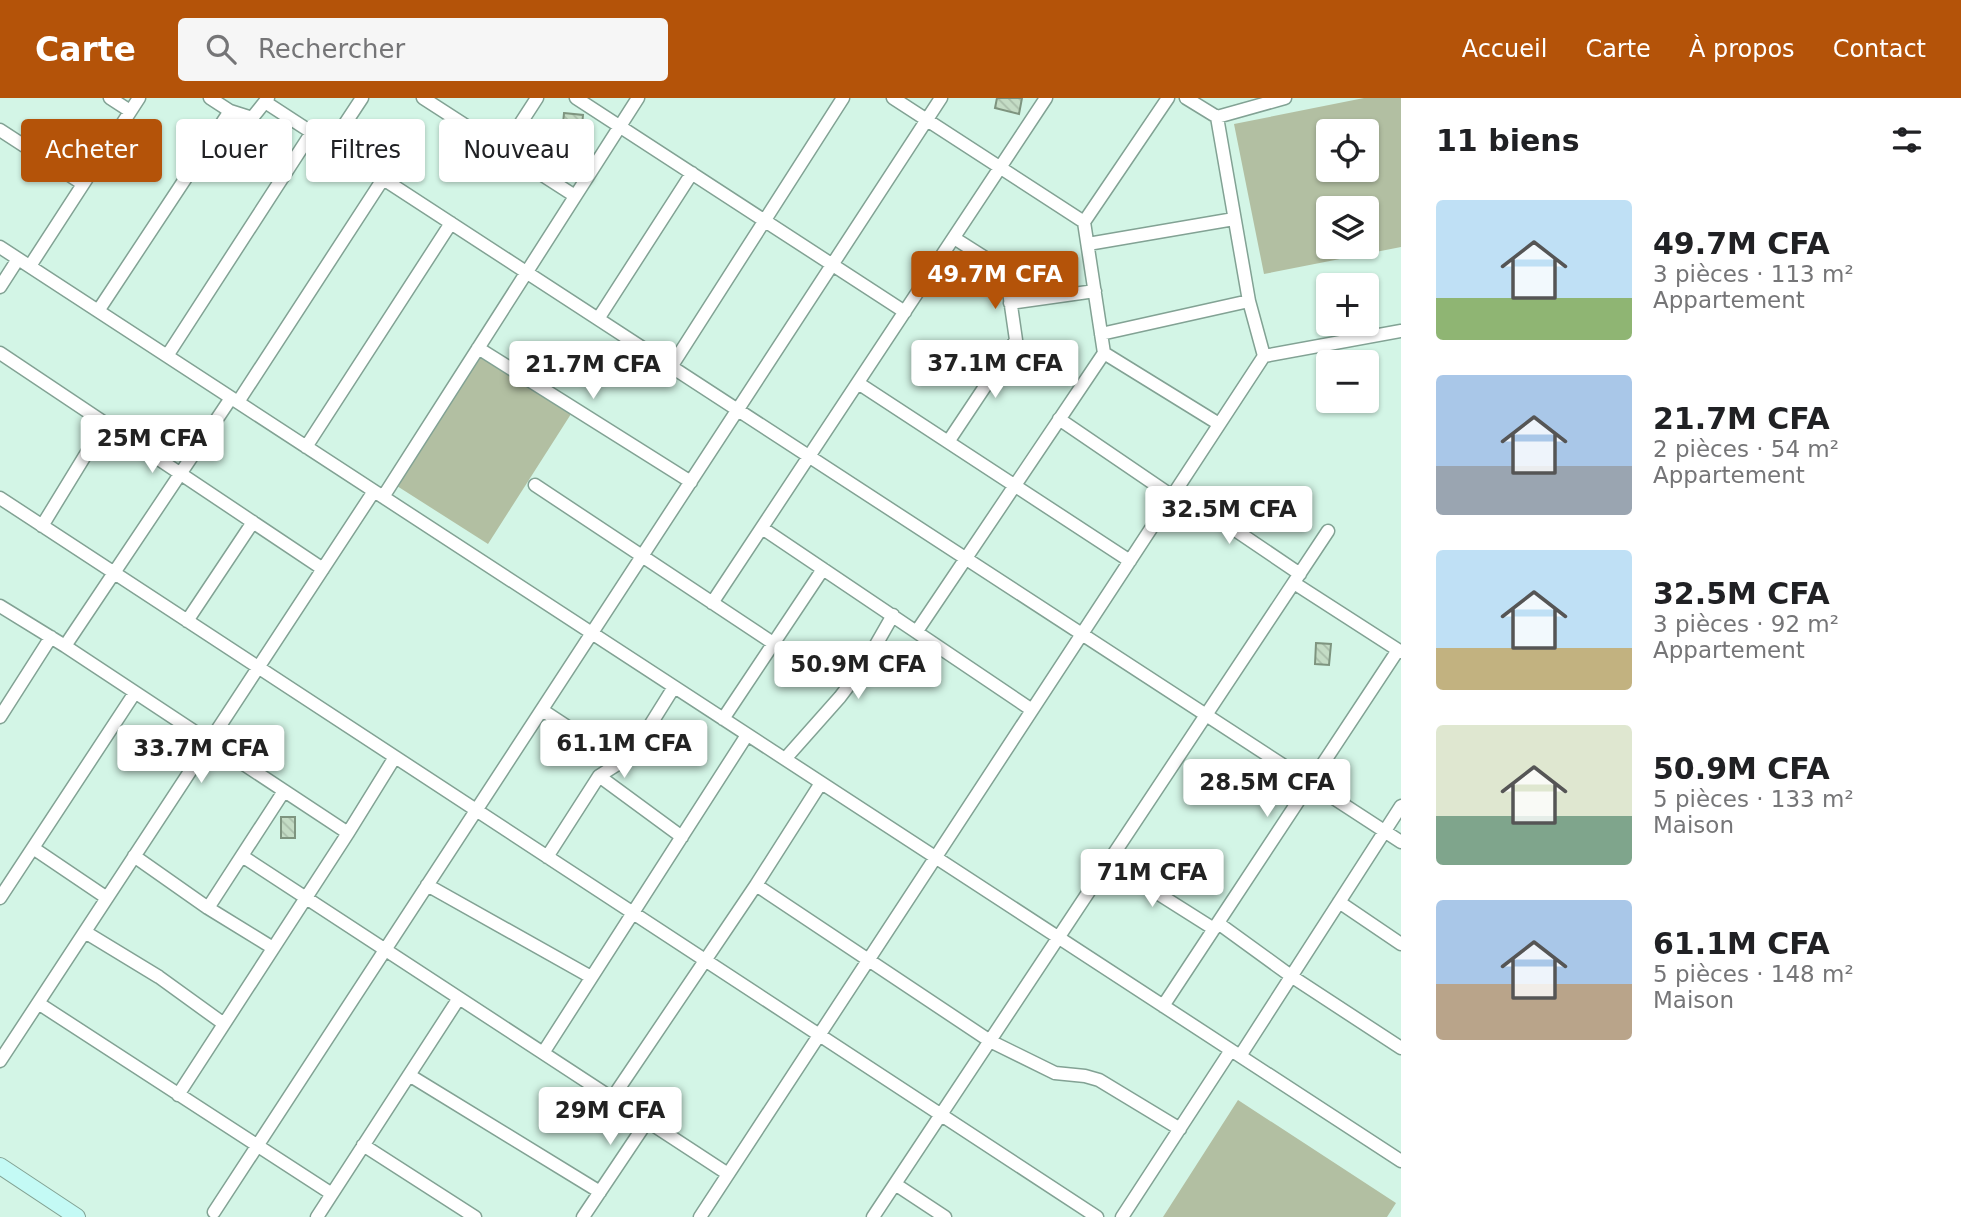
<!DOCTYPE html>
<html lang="fr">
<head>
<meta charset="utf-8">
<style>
	:root { --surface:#fff; --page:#f6f6f6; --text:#202124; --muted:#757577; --accent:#b45309 }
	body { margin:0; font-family:"DejaVu Sans",sans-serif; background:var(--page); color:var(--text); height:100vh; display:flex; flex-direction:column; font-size:26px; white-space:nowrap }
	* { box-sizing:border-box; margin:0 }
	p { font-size:23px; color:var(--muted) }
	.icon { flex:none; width:38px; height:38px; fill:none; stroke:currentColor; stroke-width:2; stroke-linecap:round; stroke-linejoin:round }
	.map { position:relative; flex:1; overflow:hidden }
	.sheet { display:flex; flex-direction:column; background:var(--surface); width:560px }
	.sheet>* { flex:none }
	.hud { position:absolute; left:21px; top:21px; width:665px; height:63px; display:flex; gap:14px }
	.buttons { position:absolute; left:1316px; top:21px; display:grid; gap:14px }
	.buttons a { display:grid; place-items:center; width:63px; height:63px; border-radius:7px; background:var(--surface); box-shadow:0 2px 5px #0004; font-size:35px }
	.price { position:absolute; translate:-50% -60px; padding:0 16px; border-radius:7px; background:#fff; color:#222; font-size:23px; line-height:46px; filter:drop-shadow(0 2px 4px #0008) }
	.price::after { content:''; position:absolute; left:50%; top:42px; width:21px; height:16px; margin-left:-10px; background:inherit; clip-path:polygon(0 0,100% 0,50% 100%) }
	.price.selected { background:var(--accent); color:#fff }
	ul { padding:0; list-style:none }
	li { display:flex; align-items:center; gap:21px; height:175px; padding:0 35px }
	li span { display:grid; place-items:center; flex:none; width:196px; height:140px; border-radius:7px; color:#555 }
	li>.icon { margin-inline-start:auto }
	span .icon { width:84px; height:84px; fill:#fffc; stroke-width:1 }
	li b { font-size:30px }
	h2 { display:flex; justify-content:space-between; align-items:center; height:84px; padding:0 35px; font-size:30px }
	.chip { padding:0 24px; border-radius:7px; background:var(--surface); box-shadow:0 2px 5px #0004; font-size:24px; line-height:63px }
	.chip.selected { background:var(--accent); color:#fff }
	header { display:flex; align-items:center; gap:42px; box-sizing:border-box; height:98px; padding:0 35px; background:var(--accent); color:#fff }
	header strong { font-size:33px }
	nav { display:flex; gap:38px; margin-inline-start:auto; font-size:24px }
	.search { width:490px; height:63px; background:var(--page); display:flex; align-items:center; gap:18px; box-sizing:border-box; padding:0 24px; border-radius:7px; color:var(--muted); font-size:26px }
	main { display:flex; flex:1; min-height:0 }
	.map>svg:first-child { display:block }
	.grass { fill:#b2bfa2; fill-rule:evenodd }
	.building { fill:url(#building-back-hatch); stroke:#7e947f; stroke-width:2 }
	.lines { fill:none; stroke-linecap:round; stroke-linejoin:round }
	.street-casing { stroke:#82a294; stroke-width:15 }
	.secondary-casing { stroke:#82a294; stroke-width:18 }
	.street { stroke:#fff; stroke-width:12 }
	.secondary { stroke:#c4faf5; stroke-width:16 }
</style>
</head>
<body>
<header>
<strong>Carte</strong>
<div class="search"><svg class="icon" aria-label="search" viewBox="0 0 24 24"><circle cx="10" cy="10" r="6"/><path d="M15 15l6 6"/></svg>Rechercher</div>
<nav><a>Accueil</a><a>Carte</a><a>À propos</a><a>Contact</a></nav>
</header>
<main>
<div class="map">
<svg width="1401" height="1119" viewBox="0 0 1401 1119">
	<defs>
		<pattern id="building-back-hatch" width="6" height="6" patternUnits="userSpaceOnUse" patternTransform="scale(1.75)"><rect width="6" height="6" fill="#c4dcc5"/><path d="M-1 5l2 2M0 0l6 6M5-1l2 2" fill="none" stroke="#a9beaa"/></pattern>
	</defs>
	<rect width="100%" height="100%" fill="#d3f5e6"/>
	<path class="grass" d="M1364,0H1401V149L1264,176L1234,26ZM1328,33H1367V72H1328ZM1328,110H1367V149H1328Z
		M480,258L571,316L488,446L397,388Z
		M1238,1002L1396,1105L1387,1119H1163Z"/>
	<path class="building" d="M997,0H1022L1019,16L995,10Z
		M564,15L583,17L581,39L562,37Z
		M1316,545L1331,546L1329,567L1315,566Z
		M281,719H295V740H281Z"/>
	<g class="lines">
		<g class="street-casing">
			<path id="street" d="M110,0L130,13
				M210,0L230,13L252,20L268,0
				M423,0L575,98
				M576,0L905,214
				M893,0L1084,124
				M1186,0L1217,19L1249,203L1264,258
				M265,4L1401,744
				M1217,19L1285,0
				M0,32L83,86
				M331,47L362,0
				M504,51L537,0
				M1088,146L1234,121
				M0,149L1401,1063
				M30,168L139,0
				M0,189L18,161
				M1010,205L1095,193
				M98,213L230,13
				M598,221L692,75
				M1101,236L1249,203
				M478,250L691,384
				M0,255L323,471
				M1104,255L1219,326
				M167,258L312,34
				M671,269L843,0
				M858,285L1130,463
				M238,304L383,81
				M1059,321L1172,398
				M948,344L1016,242L1007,180L998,168L954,140
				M306,349L451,125
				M535,387L773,545
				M1176,392L1300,476
				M383,399L638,0
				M0,400L1097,1119
				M42,428L105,325
				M762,430L1032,612
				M1294,485L1401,554
				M712,505L1046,0
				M0,508L65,548L348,735
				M187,523L253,424
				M917,533L1104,255L1084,124L1168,0
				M65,548L231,300
				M542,612L621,664
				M0,619L51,539
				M723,621L823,471
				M785,661L840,599L865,566L893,517
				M599,678L682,739
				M33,750L107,800
				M134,758L208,810L273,850
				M242,758L728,1076
				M547,759L599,678L621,664L639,645L674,589
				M1108,764L1214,831
				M427,787L591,879
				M756,787L990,943L1055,975L1085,978L1099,982L1180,1031
				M0,800L134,596
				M1339,804L1401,846
				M208,810L284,693
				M1218,825L1291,878L1401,950
				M85,834L159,879L224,926
				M38,905L332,1096
				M1163,908L1398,552
				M543,955L747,637
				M1240,958L1401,708
				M0,963L374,393
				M409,977L600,1094
				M178,997L348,735L395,659
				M613,999L756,787L821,685
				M363,1047L475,1119
				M895,1086L945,1119
				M214,1114L941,0
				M317,1119L459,900
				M583,1119L648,1022
				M700,1119L1264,258L1401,233
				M873,1119L1328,433
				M1122,1119L1231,952"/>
		</g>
		<g class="secondary-casing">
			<path id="secondary" d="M0,1068L77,1119"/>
		</g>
		<use href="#street" class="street"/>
		<use href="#secondary" class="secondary"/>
	</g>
</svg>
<div class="buttons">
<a><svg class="icon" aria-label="locate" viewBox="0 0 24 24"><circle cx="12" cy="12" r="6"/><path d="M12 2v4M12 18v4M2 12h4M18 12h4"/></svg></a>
<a><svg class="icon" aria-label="layers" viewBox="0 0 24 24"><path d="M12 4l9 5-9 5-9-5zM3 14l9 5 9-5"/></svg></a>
<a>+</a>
<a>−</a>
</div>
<b class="price selected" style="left:995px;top:213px">49.7M CFA</b>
<b class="price" style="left:995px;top:302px">37.1M CFA</b>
<b class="price" style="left:593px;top:303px">21.7M CFA</b>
<b class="price" style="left:152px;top:377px">25M CFA</b>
<b class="price" style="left:1229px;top:448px">32.5M CFA</b>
<b class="price" style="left:858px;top:603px">50.9M CFA</b>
<b class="price" style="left:624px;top:682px">61.1M CFA</b>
<b class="price" style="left:201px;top:687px">33.7M CFA</b>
<b class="price" style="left:1267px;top:721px">28.5M CFA</b>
<b class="price" style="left:1152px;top:811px">71M CFA</b>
<b class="price" style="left:610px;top:1049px">29M CFA</b>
<div class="hud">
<a class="chip selected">Acheter</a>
<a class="chip">Louer</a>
<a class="chip">Filtres</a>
<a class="chip">Nouveau</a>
</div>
</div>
<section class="sheet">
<h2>11 biens<svg class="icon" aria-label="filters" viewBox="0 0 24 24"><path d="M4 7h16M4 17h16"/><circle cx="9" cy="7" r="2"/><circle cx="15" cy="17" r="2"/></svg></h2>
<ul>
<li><span style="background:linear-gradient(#bfe0f5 70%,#8fb573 0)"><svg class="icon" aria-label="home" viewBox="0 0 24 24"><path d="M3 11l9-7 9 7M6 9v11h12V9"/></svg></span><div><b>49.7M CFA</b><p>3 pièces · 113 m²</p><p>Appartement</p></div></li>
<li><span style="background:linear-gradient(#a9c7e8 65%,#9aa5b1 0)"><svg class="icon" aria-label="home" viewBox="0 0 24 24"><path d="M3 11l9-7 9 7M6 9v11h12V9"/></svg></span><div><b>21.7M CFA</b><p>2 pièces · 54 m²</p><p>Appartement</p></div></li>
<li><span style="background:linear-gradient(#bfe0f5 70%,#c2b280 0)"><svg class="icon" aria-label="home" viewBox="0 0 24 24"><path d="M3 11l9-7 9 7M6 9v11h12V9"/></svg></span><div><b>32.5M CFA</b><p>3 pièces · 92 m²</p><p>Appartement</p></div></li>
<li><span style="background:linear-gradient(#dfe7d0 65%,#7fa58c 0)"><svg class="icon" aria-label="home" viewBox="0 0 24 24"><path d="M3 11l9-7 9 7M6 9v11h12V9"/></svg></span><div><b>50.9M CFA</b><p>5 pièces · 133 m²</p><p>Maison</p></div></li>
<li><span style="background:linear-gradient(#a9c7e8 60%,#b9a48a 0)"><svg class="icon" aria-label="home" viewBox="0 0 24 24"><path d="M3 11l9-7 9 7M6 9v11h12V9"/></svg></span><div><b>61.1M CFA</b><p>5 pièces · 148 m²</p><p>Maison</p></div></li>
</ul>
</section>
</main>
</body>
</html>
